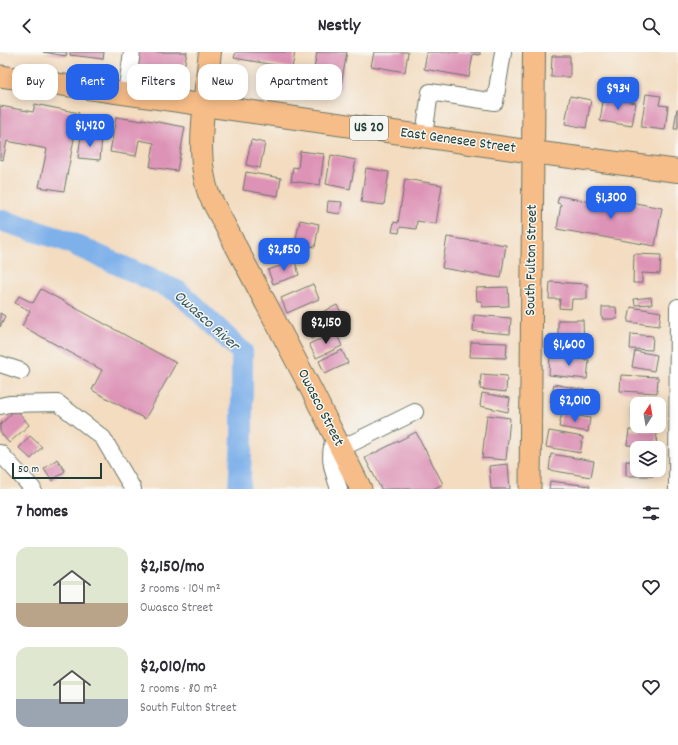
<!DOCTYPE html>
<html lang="en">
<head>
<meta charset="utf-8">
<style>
	:root { --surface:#fff; --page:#f7f7f7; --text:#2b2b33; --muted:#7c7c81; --accent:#2563eb }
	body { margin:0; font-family:Dekko,sans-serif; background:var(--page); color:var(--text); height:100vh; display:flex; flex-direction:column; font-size:15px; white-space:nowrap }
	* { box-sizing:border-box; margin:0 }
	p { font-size:13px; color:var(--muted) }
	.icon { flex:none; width:22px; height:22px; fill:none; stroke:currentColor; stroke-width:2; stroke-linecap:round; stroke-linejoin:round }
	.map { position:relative; height:437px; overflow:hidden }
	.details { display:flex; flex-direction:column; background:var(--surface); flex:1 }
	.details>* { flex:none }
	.top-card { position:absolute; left:12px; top:12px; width:400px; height:36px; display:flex; gap:8px }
	.needle { width:26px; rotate:11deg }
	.controls { position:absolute; left:630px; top:345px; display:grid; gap:8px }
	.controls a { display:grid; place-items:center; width:36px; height:36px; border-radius:8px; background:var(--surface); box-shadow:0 2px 10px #0003; font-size:20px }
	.scale { position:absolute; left:12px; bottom:10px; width:90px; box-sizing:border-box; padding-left:4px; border:2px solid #1f3d34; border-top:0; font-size:11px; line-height:14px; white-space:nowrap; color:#1f3d34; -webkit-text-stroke:3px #f6f6f2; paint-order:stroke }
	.price { position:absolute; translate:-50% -34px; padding:0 9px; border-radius:8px; background:var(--accent); color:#fff; font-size:13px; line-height:26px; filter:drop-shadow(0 1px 2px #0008) }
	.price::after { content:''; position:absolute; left:50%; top:24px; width:12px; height:9px; margin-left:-6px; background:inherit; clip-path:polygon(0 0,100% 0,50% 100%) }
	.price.active { background:#222; color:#fff }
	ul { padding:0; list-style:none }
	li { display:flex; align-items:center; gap:12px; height:100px; padding:0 16px }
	li span { display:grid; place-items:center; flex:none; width:112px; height:80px; border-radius:12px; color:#555 }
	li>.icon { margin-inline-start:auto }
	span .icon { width:48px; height:48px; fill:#fffc; stroke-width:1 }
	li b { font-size:17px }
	h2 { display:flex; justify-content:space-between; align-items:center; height:48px; padding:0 16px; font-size:17px }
	.pill { padding:0 14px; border-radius:12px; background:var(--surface); box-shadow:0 2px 10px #0003; font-size:14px; line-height:36px }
	.pill.active { background:var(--accent); color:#fff }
	header { display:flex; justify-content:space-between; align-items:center; height:52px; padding:0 16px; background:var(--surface); font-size:18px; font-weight:800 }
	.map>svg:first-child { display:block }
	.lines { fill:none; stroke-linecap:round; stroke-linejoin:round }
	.river { stroke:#7eb0ea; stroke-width:22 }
	.building { fill:#dd93b6 }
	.minor-casing { stroke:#697565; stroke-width:18 }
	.major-casing { stroke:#697565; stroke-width:23 }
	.highway-casing { stroke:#697565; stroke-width:24 }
	.minor { stroke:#fff; stroke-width:16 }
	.major { stroke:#f7bd88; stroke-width:21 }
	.highway { stroke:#f7bd88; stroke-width:22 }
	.labels { text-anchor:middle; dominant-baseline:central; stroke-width:3; stroke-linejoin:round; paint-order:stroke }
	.shield { fill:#f6f6f2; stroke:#60746d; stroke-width:1 }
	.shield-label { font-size:14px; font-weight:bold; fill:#1f3d34 }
	.street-label { font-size:15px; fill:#1f3d34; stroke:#f6f6f2 }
	.water-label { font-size:16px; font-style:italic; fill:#375a62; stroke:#f6f6f2 }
</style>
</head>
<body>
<header><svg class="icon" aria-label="back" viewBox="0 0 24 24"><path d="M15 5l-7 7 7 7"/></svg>Nestly<svg class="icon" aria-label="search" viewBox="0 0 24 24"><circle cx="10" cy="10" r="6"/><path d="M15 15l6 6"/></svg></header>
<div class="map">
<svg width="678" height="437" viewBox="0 0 678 437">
	<rect width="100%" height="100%" fill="#f6f6f2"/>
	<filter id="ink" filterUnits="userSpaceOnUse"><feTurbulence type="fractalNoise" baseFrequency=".025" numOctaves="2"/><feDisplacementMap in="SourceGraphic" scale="8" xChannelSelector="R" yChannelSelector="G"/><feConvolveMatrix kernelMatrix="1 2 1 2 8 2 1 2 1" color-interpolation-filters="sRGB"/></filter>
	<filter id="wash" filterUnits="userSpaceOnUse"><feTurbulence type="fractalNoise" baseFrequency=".012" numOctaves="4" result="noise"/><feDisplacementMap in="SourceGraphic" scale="16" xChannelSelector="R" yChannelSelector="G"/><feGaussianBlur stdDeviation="0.9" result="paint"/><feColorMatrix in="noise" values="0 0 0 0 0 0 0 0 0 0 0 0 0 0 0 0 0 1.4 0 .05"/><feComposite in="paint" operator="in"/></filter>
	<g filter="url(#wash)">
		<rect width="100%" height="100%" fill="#f3dcc0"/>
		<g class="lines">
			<path class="river" d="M0,168L64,188L179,240L242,300V385L239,437"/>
		</g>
		<g id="blocks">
			<path class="building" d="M43,0H67L66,4Z
				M70,0H104L103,7L70,3Z
				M135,0H187L183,21L133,13Z
				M236,0H295L292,16L234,6Z
				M317,0H347L340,38L311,33Z
				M374,0H408L405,20L371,14Z
				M427,0H480V3L473,2L469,25L424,17Z
				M552,4H570V25H551Z
				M646,42L661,44L659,53L668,54L665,78L641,75Z
				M604,43L619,46L618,48L636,51L632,74L600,69Z
				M570,44L591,48L586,76L565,72Z
				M35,52L79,61L64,139L39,135L47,97L7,89L3,108L0,107V54L33,60Z
				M677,57H678V77H674Z
				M116,65L142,69V67L185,75L177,119L150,115L154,91L139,88L136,104L110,100Z
				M81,83L102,85L100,108L78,106Z
				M251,88L265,91L260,116L246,113Z
				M300,99L324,102L320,133L291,129L293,115L298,116Z
				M331,103L356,108L350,137L326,132Z
				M366,116L389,120L384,153L361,150Z
				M246,120L281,126L278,144L243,138Z
				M405,127L442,133L436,172L417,169L416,177L400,175L399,181L392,180L394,170L398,171Z
				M559,144L613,154L614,147L662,156L655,194L557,177L561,152L557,151Z
				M328,149L342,150L340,162L327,160Z
				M300,168L319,172L315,195L295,191Z
				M447,185L473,189L474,188L506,193L501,226L442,216Z
				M634,202L661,203L660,222L642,221V231H633Z
				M295,209L299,223L273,232L268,218Z
				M550,230L587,232V247H572L571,257L559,256L560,247H549Z
				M313,232L319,247L287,261L281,246Z
				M508,235L509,254L482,255V249H477L476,236Z
				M41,237L176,311L145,367L92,338L102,318L22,274L30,259L15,251L19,244L33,251Z
				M651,245L652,252L635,253L634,247Z
				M337,253L343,264L328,271L331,277L311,287L302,270Z
				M602,255H616L617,267H602Z
				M631,255L661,260L659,274L628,270Z
				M0,261L5,264L0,275Z
				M474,263L511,266L510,282L473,279Z
				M558,268H583L584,297H549V283H558Z
				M336,280L342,294L316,306L309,292Z
				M631,282L653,284L652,298L630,297Z
				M471,290L507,291L506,306L470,305Z
				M342,298L348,311L325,322L319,309Z
				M635,299L657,303L654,319L632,315Z
				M550,304L589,308L587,327L549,323Z
				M481,322L507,324L506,340L480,337Z
				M621,323L658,325L657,341L620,339Z
				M554,332L590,339L586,357L550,350Z
				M482,341L510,346L508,360L480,354Z
				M632,350L661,351V352H637V367H632Z
				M16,357L29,373L9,391L0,380V373Z
				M562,361L590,366L588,380L559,375Z
				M487,363L510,366L506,408L482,406Z
				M629,378L657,380L656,395L627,393Z
				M549,379L583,385L580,401L546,395Z
				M416,380L443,432L433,437H381L365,406Z
				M30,384L42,395L31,407L19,396Z
				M551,402L594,409L591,425L549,418Z
				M57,407L65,419L52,429L44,417Z
				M626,409H637V418H653V424H626Z
				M508,412L510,437H491L489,414Z
				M550,429L590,434L589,437H549Z"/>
		</g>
	</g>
	<g filter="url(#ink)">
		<use href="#blocks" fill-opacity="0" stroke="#697565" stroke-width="1"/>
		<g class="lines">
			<g class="minor-casing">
				<path id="minor" d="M126,41L132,0
					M424,84L430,40L495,50L503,0
					M0,312L21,319
					M0,354L9,352L58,351L103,386L133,437
					M334,385C328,407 332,416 339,437
					M340,397L415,360
					M0,401L33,437
					M677,437L678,255"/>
			</g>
			<g class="major-casing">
				<path id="major" d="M0,24L204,53C201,84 199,114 209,143L312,339L361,437
					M530,437L533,100"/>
			</g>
			<g class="highway-casing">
				<path id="highway" d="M210,0L204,53L533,100L678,119
					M533,100L534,0"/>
			</g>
			<use href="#minor" class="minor"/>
			<use href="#major" class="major"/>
			<use href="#highway" class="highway"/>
		</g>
	</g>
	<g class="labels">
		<rect class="shield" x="350" y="64" width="38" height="24" rx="3"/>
		<g class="shield-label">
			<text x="369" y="76">US 20</text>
		</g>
		<g class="street-label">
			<text transform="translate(458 89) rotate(8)">East Genesee Street</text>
			<text transform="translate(532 208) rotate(-89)">South Fulton Street</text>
			<text transform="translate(320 356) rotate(63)">Owasco Street</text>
		</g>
		<g class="water-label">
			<text transform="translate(206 269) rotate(42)">Owasco River</text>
		</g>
	</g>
</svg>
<div class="controls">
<a><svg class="needle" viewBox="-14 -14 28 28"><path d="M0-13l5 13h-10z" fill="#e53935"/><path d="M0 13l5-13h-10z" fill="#7c7c81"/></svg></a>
<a><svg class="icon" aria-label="layers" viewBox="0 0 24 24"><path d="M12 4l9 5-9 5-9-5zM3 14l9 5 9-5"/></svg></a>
</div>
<div class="scale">50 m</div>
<b class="price" style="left:618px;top:59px">$934</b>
<b class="price" style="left:90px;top:96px">$1,420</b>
<b class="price" style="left:611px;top:168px">$1,300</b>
<b class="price" style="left:284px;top:220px">$2,850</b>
<b class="price active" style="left:326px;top:293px">$2,150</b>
<b class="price" style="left:569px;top:315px">$1,600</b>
<b class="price" style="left:575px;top:371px">$2,010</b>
<div class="top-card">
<a class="pill">Buy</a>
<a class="pill active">Rent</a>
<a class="pill">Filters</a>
<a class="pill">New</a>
<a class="pill">Apartment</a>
</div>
</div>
<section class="details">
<h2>7 homes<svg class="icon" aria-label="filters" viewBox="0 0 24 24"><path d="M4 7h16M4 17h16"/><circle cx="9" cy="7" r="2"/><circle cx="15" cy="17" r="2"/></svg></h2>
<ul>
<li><span style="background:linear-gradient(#dfe7d0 70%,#b9a48a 0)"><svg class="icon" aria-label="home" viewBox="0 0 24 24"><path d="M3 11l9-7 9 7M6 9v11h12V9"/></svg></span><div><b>$2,150/mo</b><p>3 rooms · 104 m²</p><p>Owasco Street</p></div><svg class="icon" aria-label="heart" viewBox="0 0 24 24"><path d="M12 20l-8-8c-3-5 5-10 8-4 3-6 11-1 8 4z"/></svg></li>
<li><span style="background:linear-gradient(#dfe7d0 65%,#9aa5b1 0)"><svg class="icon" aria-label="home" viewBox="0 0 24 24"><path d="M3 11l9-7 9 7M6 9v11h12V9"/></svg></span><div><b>$2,010/mo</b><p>2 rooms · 80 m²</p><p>South Fulton Street</p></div><svg class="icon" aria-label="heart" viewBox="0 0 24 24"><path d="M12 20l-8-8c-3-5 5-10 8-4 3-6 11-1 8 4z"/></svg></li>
</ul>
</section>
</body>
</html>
